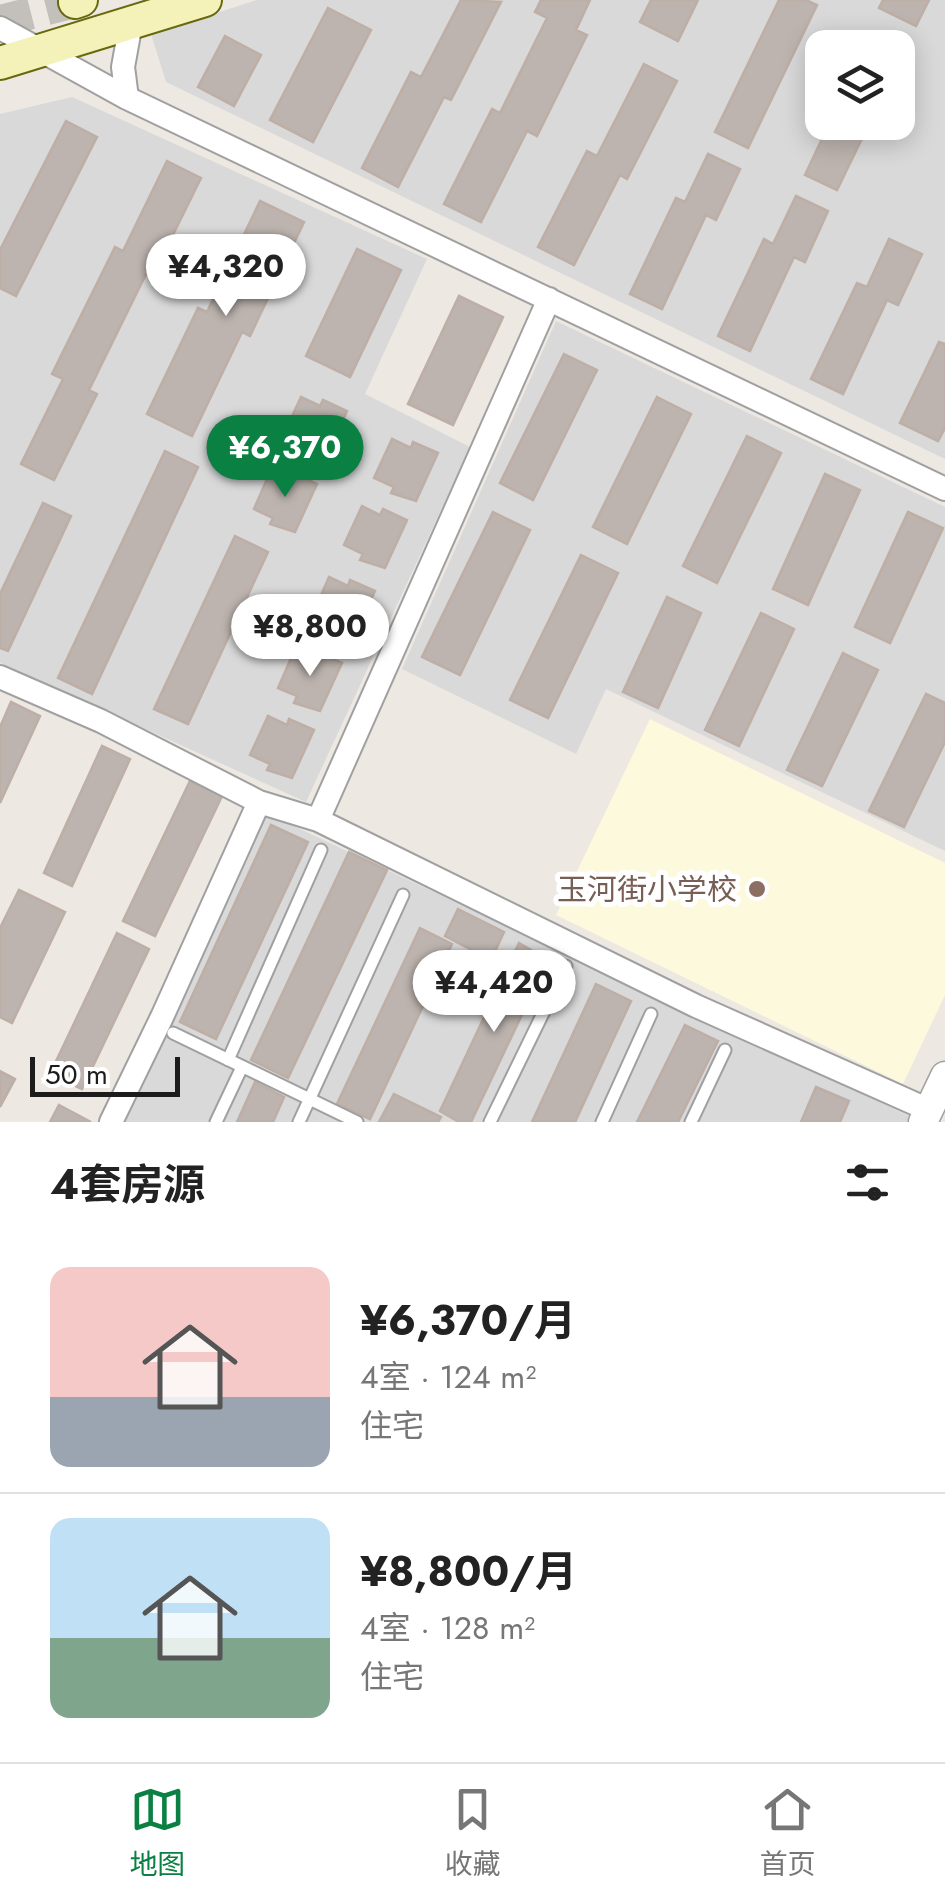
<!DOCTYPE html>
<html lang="zh">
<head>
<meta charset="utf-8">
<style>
	:root { --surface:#fff; --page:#f2f2f2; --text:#222; --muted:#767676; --line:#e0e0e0; --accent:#0b8043 }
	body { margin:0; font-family:Jost,"Noto Sans SC",sans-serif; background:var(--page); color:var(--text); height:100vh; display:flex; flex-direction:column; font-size:38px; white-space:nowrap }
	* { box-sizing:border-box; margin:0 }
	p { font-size:32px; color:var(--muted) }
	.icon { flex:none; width:55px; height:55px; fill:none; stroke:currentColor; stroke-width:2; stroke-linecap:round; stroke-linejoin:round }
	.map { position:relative; height:1122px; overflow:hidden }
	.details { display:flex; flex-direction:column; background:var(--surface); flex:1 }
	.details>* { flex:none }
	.fabs { position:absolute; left:805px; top:30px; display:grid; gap:20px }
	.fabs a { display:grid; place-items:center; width:110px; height:110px; border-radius:20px; background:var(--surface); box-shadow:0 5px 25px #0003; font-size:50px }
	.scale { position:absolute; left:30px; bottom:25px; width:150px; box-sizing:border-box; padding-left:10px; border:5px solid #1c1c1c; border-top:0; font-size:28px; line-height:35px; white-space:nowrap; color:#1c1c1c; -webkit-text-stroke:8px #fff; paint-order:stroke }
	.price { position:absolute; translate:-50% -85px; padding:0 22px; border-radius:35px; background:#fff; color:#222; font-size:32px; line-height:65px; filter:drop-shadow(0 2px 5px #0008) }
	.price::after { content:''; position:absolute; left:50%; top:60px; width:30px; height:22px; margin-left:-15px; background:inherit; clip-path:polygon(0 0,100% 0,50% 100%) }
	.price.selected { background:var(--accent); color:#fff }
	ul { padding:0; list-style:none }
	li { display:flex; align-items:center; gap:30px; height:250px; padding:0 50px }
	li+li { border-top:2px solid var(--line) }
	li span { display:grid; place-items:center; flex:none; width:280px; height:200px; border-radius:20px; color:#555 }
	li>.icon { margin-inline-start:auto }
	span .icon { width:120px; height:120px; fill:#fffc; stroke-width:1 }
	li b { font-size:42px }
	h2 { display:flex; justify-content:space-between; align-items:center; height:120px; padding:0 50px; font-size:42px }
	.dock { display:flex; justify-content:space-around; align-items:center; height:140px; border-top:2px solid var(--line); background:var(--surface); font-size:28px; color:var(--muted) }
	.dock a { display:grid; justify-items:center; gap:5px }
	.dock .selected { color:var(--accent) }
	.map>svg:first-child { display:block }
	.residential { fill:#dad9d9; fill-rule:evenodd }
	.education { fill:#fcf9dc }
	.building { fill:#bdb4af; stroke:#bdaea6; stroke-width:2.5 }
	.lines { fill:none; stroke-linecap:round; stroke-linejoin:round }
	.secondary-tunnel { stroke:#c3bfba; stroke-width:32; stroke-dasharray:32 16; stroke-linecap:butt }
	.service-casing { stroke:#a0a0a0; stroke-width:15 }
	.minor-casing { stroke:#a0a0a0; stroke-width:26 }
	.tertiary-casing { stroke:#a0a0a0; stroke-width:31 }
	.secondary-casing { stroke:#67690d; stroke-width:36 }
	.service { stroke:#fff; stroke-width:11 }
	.minor { stroke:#fff; stroke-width:22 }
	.tertiary { stroke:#fff; stroke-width:28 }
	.secondary { stroke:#f4f2b9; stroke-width:32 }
	.education-dot { fill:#8d6e63; stroke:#fff; stroke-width:4 }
	.labels { text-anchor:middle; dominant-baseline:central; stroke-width:10; stroke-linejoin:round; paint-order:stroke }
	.education-label { font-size:30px; fill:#785e54; stroke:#fff; text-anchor:end }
</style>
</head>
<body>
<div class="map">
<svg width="945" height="1122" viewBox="0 0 945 1122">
	<rect width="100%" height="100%" fill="#ede8e2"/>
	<path class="residential" d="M257,0H945V459L166,82L151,34ZM822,48H898V122H822Z
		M72,97L427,259L365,394L470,447L306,802L0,663V114Z
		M556,321L945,507V851L606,689L576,754L402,669Z
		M264,812L911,1117L908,1122H117Z"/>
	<path class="education" d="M650,719L945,863V995L903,1084L556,915Z"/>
	<path class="building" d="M461,0L501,2L451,100L444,97L398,187L362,168L411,72L421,77Z
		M541,0H590L576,30L587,35L537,136L527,131L481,222L444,204L492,109L500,113L547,18L535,12Z
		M651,0H698L678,41L640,22Z
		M779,0H806L817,5L748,148L715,132Z
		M883,0H929L916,26L879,8Z
		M328,8L371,30L313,142L270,120Z
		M874,32L907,48L898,66V48H866Z
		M225,36L261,55L234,106L198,87Z
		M644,64L677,81L627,179L620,175L574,265L538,247L587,151L597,156Z
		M66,121L97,137L16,296L0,288V250Z
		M830,122H870L837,190L805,175Z
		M708,154L740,169L716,220L706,215L662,309L630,294L676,198L685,202Z
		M167,161L201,178L156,269L150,266L89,390L97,394L54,480L21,464L63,379L52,374L115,247L123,251Z
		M796,196L828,211L805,262L794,257L750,351L718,336L764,239L773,244Z
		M260,201L304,222L250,336L242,332L192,436L147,414L198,308L207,312Z
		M889,239L922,254L898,305L887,300L843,394L811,379L857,283L867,287Z
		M357,249L401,270L350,377L306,356Z
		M459,296L503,317L453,425L408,404Z
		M939,342L945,344V428L938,441L900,423Z
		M564,354L597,370L533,500L500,483Z
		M301,397L320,406L323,400L347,411L325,459L300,451L303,445L283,436Z
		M657,397L691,414L627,544L593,527Z
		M747,436L781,453L717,583L683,566Z
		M392,439L411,448L413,442L438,453L416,501L391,493L394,487L374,478Z
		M165,451L198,467L92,694L58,678Z
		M271,470L290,479L293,473L317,484L295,532L270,524L273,518L254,509Z
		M825,474L860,490L808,605L773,589Z
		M43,503L71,516L8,651L0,648V594Z
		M362,506L380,515L383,509L407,520L385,568L360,560L363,554L344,545Z
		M493,512L530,530L460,675L422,657Z
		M908,512L943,528L890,643L855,627Z
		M235,536L268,552L188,724L154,709Z
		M581,555L618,573L548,718L510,700Z
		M329,577L348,586L350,580L375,591L353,639L328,631L331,625L312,616Z
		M667,597L701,613L658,708L623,692Z
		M761,613L794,629L739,746L705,730Z
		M295,649L314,658L317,652L342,663L320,711L294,703L297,696L278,688Z
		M843,653L878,670L822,786L787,770Z
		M926,694L945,703V742L904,827L869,811Z
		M11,702L40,716L0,803V727Z
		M268,716L287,725L289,719L314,730L292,778L267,770L270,764L250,755Z
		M102,746L130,759L72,886L44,873Z
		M190,781L222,796L155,936L123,921Z
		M271,825L308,842L216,1039L180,1022Z
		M349,852L387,870L288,1078L251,1060Z
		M19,890L65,912L12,1023L0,1017V928Z
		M458,909L504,932L491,960L445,936Z
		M420,928L452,944L370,1119L337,1104Z
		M117,933L149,949L82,1089L50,1074Z
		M519,943L548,960L471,1122H459L440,1111Z
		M596,984L631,1001L575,1122H532Z
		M685,1025L718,1041L678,1122H637Z
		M0,1071L15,1079L0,1107Z
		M255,1082L284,1097L273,1122H237Z
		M816,1087L849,1101L840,1122H801Z
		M394,1094L441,1117L438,1122H379Z
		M59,1105L91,1122H50Z"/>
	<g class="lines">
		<path class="secondary-tunnel" d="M0,21L75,2"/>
		<g class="service-casing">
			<path id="service" d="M173,1033L357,1122
				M228,1060L321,850
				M216,1122L242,1067
				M299,1122L403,895
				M490,1122L566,966
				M602,1122L651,1014
				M691,1122L725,1050"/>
		</g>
		<g class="minor-casing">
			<path id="minor" d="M0,28L127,98L945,489
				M127,98L123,67L131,23
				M0,677L101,721L259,802L318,820L696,1006L929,1110
				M318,820L549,299
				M111,1122L162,1017L259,802"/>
		</g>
		<g class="tertiary-casing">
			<path id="tertiary" d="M923,1122L945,1076"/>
		</g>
		<g class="secondary-casing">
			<path id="secondary" d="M75,2L81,0
				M0,63L205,0"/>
		</g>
		<use href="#service" class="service"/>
		<use href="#minor" class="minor"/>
		<use href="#tertiary" class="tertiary"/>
		<use href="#secondary" class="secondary"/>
	</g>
	<circle class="education-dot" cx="757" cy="889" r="10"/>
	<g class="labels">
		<g class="education-label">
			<text x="737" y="889">玉河街小学校</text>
		</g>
	</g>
</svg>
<div class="fabs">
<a><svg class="icon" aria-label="layers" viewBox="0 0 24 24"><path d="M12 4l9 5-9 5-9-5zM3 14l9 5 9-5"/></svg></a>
</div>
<div class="scale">50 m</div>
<b class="price" style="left:226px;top:319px">¥4,320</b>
<b class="price selected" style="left:285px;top:500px">¥6,370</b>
<b class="price" style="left:310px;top:679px">¥8,800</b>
<b class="price" style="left:494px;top:1035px">¥4,420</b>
</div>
<section class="details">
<h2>4套房源<svg class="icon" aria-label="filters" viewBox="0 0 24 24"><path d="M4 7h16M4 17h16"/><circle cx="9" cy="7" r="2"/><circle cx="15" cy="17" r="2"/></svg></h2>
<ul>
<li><span style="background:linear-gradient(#f6c9c9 65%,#9aa5b1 0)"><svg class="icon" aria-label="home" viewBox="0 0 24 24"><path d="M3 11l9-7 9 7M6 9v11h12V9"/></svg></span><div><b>¥6,370/月</b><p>4室 · 124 m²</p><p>住宅</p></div></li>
<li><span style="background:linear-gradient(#bfe0f5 60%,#7fa58c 0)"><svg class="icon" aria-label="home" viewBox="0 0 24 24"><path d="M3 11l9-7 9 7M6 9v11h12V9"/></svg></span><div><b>¥8,800/月</b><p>4室 · 128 m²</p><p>住宅</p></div></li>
</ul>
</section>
<nav class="dock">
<a class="selected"><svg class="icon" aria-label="map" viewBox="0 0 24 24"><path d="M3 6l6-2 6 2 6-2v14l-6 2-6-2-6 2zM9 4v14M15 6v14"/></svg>地图</a>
<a><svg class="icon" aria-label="saved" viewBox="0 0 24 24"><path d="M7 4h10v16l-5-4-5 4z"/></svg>收藏</a>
<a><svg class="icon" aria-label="home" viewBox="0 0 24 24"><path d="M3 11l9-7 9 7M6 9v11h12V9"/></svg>首页</a>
</nav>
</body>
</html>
